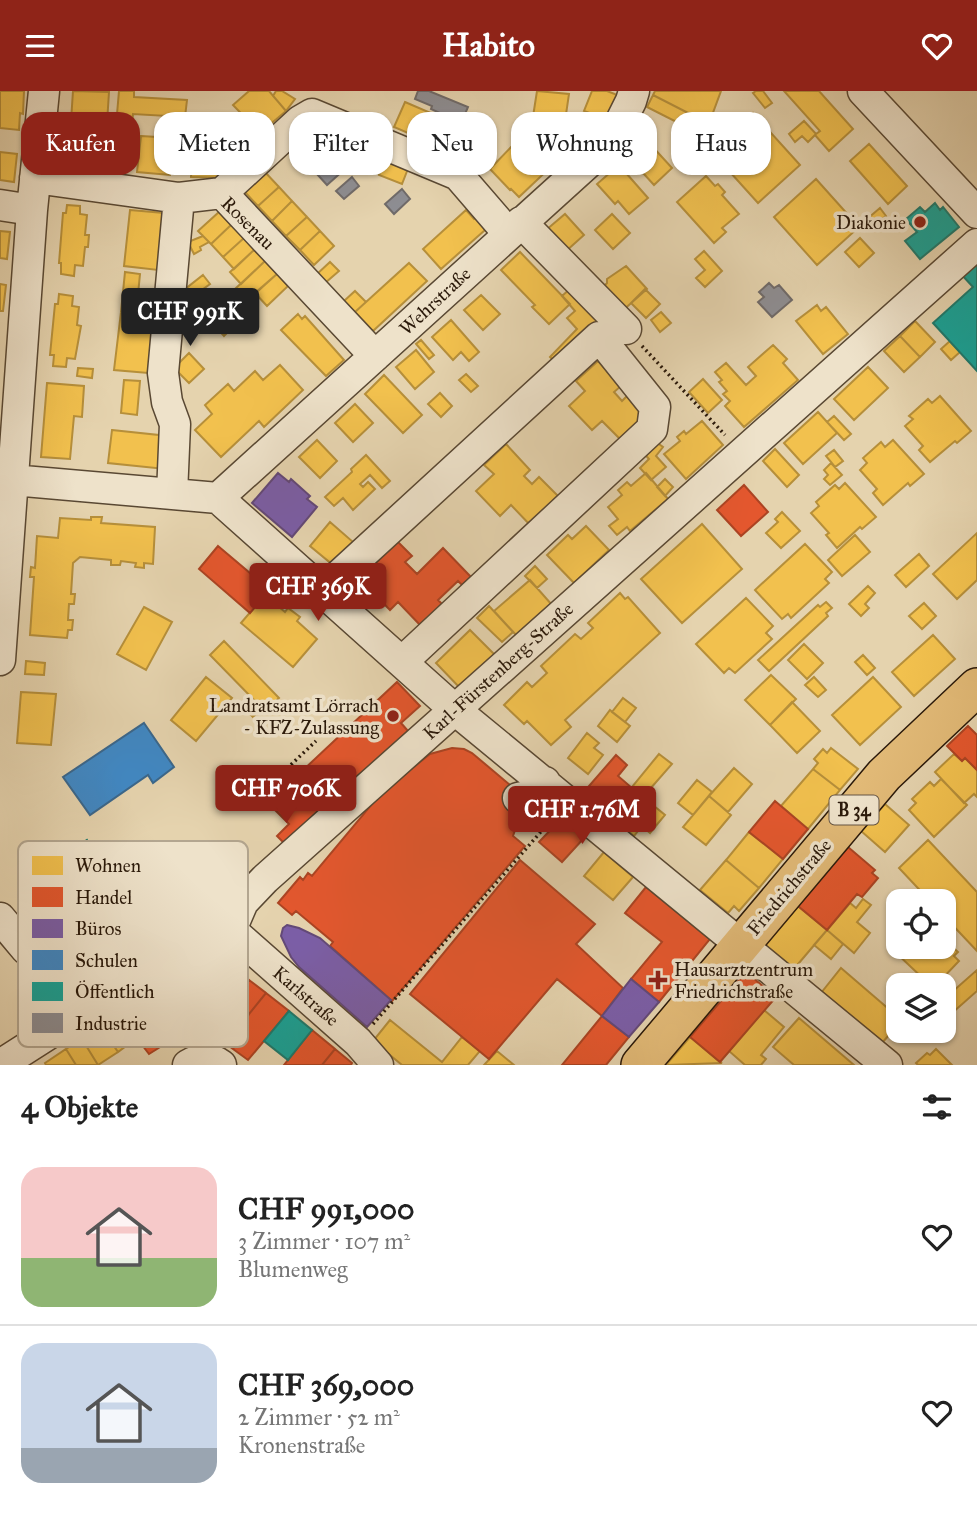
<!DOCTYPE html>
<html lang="de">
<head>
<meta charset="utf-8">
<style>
	:root { --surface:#fff; --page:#f6f6f6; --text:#222; --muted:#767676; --line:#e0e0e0; --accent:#8f2418 }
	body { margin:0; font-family:"IM FELL Great Primer",serif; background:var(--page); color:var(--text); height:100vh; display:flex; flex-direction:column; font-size:26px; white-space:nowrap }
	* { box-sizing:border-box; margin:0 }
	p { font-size:23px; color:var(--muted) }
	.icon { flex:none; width:38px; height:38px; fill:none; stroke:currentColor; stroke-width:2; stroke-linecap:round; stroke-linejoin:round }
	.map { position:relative; height:974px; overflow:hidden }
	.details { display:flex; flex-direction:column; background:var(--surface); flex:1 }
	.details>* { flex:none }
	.banner { position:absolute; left:21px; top:21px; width:936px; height:63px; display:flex; gap:14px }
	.fabs { position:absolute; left:886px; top:798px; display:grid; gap:14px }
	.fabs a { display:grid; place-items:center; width:70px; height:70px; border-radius:14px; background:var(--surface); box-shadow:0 2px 5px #0004; font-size:35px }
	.price { position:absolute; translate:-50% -60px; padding:0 16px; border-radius:7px; background:var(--accent); color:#fff; font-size:23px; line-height:46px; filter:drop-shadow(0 2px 4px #0008) }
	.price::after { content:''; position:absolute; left:50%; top:42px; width:21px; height:16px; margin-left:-10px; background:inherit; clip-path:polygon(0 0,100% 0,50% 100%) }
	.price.selected { background:#222; color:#fff }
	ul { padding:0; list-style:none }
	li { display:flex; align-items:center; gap:21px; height:175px; padding:0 21px }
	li+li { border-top:2px solid var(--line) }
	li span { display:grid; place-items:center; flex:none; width:196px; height:140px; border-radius:21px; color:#555 }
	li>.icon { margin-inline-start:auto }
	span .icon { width:84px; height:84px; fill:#fffc; stroke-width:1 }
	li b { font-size:30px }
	h2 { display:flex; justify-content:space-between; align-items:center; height:84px; padding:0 21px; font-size:30px }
	.tag { padding:0 24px; border-radius:21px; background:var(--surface); box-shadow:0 2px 5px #0004; font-size:24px; line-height:63px }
	.tag.selected { background:var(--accent); color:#fff }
	header { display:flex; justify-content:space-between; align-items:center; height:91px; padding:0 21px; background:var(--accent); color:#fff; font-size:32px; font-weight:700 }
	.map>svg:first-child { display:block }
	.homes { fill:#f2c14e; stroke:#b68f3a; stroke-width:2 }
	.shops { fill:#e4572e; stroke:#ac4423; stroke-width:2 }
	.offices { fill:#7b5ea7; stroke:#634978; stroke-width:2 }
	.schools { fill:#3f88c5; stroke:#39678d; stroke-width:2 }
	.public { fill:#17a398; stroke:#1d7a6d; stroke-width:2 }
	.industry { fill:#8d8d92; stroke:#6f6a69; stroke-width:2 }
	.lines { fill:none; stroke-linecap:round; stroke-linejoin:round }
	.minor-casing { stroke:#594833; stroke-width:33 }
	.major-casing { stroke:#2a190a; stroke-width:40 }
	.path { stroke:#2a190a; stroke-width:3.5; stroke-dasharray:2 3.5; stroke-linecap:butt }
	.minor { stroke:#eee2ca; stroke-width:30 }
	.major { stroke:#e2ba77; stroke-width:37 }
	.poi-dot { fill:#8f2418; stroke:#eee2ca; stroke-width:2.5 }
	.labels { text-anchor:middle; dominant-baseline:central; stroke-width:7; stroke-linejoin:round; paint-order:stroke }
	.shield { fill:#eee2ca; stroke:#655544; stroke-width:2 }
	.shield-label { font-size:18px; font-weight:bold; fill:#2a190a }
	.poi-label { font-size:19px; fill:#2a190a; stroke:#eee2ca; text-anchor:end }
	.street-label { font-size:19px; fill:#2a190a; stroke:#eee2ca }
	.key { fill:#eee2ca; stroke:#b3a690; stroke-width:2 }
	.key-label { font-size:19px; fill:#2a190a }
</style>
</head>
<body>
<header><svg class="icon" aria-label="menu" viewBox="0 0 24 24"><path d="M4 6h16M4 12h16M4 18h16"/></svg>Habito<svg class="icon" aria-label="heart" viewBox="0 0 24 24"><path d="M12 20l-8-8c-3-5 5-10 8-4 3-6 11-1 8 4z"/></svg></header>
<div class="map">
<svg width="977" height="974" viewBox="0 0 977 974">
	<rect width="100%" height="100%" fill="#e5d3ae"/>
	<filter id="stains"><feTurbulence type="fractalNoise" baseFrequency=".00286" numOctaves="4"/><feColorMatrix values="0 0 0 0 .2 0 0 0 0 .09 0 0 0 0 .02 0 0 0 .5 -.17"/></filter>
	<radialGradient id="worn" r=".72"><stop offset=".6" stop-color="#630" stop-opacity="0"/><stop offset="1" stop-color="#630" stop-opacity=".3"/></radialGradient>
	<path class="homes" d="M0,0H24L23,23L20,22L19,39L0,37Z
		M73,0L109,1L107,32L71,30Z
		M119,0H134V6L187,9L185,26L133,23L130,59L114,58Z
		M249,0H269L286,20L260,42L233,14Z
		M276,0H282L295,8L286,20L273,5Z
		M537,0L569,3L564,37L532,32Z
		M592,0H607L620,5L611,30L584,20Z
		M655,0H721L711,27L703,28L701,33L692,28L694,25L653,4Z
		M756,0H763L772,12L765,17L753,2Z
		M784,0H819L853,38L829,60L815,44L808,51L802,45L795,51L789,43L804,30L816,43L820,40Z
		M653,4L694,25L692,28L701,33L703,28L711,27L713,22L719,25L708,47L647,16Z
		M405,11L433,23L422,48L394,36Z
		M753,22L800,74L758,112L711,60Z
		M456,28L472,35L471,38L482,43L473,64L470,63L466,72L442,61Z
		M570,29L587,36L580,52L564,45Z
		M185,32L206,33L205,53H223L221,87L191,86L193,57H183Z
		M71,44L97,47L94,78L68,75Z
		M141,45L173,47L170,84L137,81Z
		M535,50L555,72L519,106L511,98L510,99L490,78L514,53L522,62Z
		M869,53L907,95L888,113L850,70Z
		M651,54L672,77L654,94L633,71Z
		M0,61L17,63L14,91L0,89Z
		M386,66L409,75L402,93L379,84Z
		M619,74L648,107L629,123L618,110L615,113L597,93Z
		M264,80L279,96L258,115L244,100Z
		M706,85L715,95L718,93L725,101L722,104L739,123L722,137L726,141L714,152L677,111Z
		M816,88L859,136L817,174L774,126Z
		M279,96L292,110L272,130L258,115Z
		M292,110L307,126L286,145L272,130Z
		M67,114L80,115V123L87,124L85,144H89L88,156H85L83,175L75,174L74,185L61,183V172H59L63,122H66Z
		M880,117L886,125L873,135L867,128Z
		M130,119L164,122L158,179L124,175Z
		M466,119L474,128L478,125L487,134L484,137L485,139L441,178L423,158Z
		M219,121L231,134L211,153L198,140Z
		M565,123L584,144L565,161L546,139Z
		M612,123L630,142L613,158L595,139Z
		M307,126L320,140L300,159L286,145Z
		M231,134L244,147L223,166L211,153Z
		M0,140L10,141L7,168L0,167Z
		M320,140L334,155L314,174L300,159Z
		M203,145L209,151L200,156L201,159L194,163L188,151Z
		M244,147L254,159L234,178L223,166Z
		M860,147L874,162L859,176L845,161Z
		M254,159L265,170L241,193L230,181Z
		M704,160L722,180L705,196L696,187L705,179L695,168Z
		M520,161L570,213L549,233L532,216L535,214L501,179Z
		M265,170L277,183L248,209L236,197Z
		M330,171L339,180L325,192L317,183Z
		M409,172L427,190L373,240L355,221Z
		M626,175L647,198L621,221L600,199L607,192V188Z
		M125,181L140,183L136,223L121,221Z
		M277,183L288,195L267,215L255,202Z
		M203,184L210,193L191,207L184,199Z
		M0,193L6,194L3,220H0Z
		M572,196L606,231L560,276L550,266L577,238L567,227L575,220L562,205Z
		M645,198L660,213L646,227L631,212Z
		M355,200L366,211L355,221L344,210Z
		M198,202L210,217L189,233L177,218Z
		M59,203L73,205L72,215L79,216L77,234L81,235L75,268L67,267L66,276L53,275L54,264H50L55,213H58Z
		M481,204L500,223L483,239L464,219Z
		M226,213L233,222L239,217L245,223L224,245L209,228Z
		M817,214L821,220L826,216L848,243L823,263L796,230Z
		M121,221L154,225L148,282L114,279Z
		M661,221L671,232L660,241L651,229Z
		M298,223L302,228L305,225L344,269L326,285L281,239Z
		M451,229L479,261L469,270L461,261L453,269L432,246Z
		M915,230L935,251L920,266L900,245Z
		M900,245L920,266L904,281L884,260Z
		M421,249L434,264L429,268L416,253Z
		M950,250L960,261L951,269L941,258Z
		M773,254L787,268L783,272L798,289L744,336L725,315L730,310L723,303L727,300L719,291L722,289L715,281L726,272L746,294L756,285L748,276Z
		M416,259L434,281L415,298L396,276Z
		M189,262L204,278L189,292L174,277Z
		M598,270L621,295L614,301L622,310L627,305L648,327L623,351L602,330L592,339L569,315L585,300L576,290Z
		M280,274L303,299L264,336L259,330L221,366L195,339L212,323L205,314L228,293L234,300L255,280L263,289Z
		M868,276L888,297L854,329L834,308Z
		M78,277L93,278L92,287L77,285Z
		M466,283L478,295L471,301L459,289Z
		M384,284L422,324L403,342L365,303Z
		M703,288L722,309L708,322L689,301Z
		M124,289L140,290L137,324L121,322Z
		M47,292L84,295L82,326L74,325L70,368L41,366Z
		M440,302L452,315L441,326L428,313Z
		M940,305L971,340L957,352L955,350L930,371L919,359L923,355L905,335L913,328L909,325L928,308L932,312Z
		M355,313L373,332L353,351L335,332Z
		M818,321L837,342L803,373L784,352Z
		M834,325L851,343L844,349L827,331Z
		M702,330L723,354L686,388L664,363L680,350L677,346L684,340L686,343Z
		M112,339L168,345L165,378L108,372Z
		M652,348L663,356L656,365L666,376L651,389L640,377L649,368L640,358Z
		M317,349L337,370L320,387L299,366Z
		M893,349L924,383L910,395L908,392L883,414L873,402L877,398L860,379L867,372L863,367L881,351L885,356Z
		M506,353L530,379L524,385L532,393L539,386L561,408L532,436L511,414L500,425L476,400L494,383L484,374Z
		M775,358L799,384L787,396L763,370Z
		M834,359L843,370L835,376L826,365Z
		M366,364L390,390L382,397L370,384L360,393L363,396L368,391L375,398L353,419L343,407L334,415L325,406L352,381L351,378Z
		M831,372L842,384L830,394L824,388L828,384L824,379Z
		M646,382L668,408L630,440L627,436L617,444L609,435L618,428L608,416L622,404L618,399L627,391L631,395Z
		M665,388L673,396L665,405L657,396Z
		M845,392L876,426L862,438L860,436L837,457L826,444L829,442L811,422L819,415L816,411L835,394L839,398Z
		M782,421L800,440L781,457L766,442L778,431L775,428Z
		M91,426H102L101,432L155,436L153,473L144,472V477L135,476L136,472L121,470L120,474H111V469L80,466L73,472L71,503H75L74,513H69L68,529H73L72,539H68L67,547L30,544L34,486H30L31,476L35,477L37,445L58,447L60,427L91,429Z
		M330,431L353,451L333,474L310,455Z
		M702,433L742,478L682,532L641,488Z
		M586,435L609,459L574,492L547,464L568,444L572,448Z
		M977,442V489L957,508L933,483Z
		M855,444L870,461L842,485L828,469Z
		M805,453L832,481L825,488L829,492L791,527L788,523L782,528L755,499Z
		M919,463L929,475L906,496L895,484Z
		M535,475L547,488L537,497L525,485Z
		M530,489L552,514L517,545L494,520Z
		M868,495L875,502L865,513L869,517L861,525L849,513Z
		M620,502L625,508L628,506L660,542L565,629L571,636L551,654L527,630L524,633L504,614L527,591L532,596L547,582L541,575L575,543L581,548L593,537L588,532Z
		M265,504L285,521L288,517L300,526L297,530L317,548L293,576L241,532Z
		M746,507L773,535L766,542L772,548L735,582L729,577L724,582L696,553Z
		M826,511L832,517L826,522L828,525L769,580L758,569L818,514L820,516Z
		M924,512L936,525L922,538L909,525Z
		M489,515L513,541L502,551L477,527Z
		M144,516L172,531L146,579L117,563Z
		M470,539L496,565L461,598L436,572Z
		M933,544L955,568L914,605L892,581Z
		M224,550L279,607L265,620L262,617L253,626L246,619L255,610L210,564Z
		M804,553L823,572L807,588L788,569Z
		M863,564L875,577L867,584L855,571Z
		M26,570L45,572L44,584L25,583Z
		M771,584L796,608L770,634L745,609Z
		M206,586L232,607L196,650L171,629Z
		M814,586L826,599L818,606L805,594Z
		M873,586L901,616L860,654L832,624Z
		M21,601L56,603L51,654L17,652Z
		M623,607L636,617L625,631L612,621Z
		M792,611L820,640L797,662L770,634Z
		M610,619L630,635L617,651L598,635Z
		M587,642L599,652L594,657L603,664L588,683L568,667Z
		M831,657L858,678L840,699L813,678L818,672L814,668L823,658L827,662Z
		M659,663L672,673L643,706L665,724L650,742L642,735L634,745L609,724Z
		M954,663L962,670L965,667L977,679V706L974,703L964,712L935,681Z
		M734,677L752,693L728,721L709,705Z
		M813,678L840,699L808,738L781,715Z
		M941,688L967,714L934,746L909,719L916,712L912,708L930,691L934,695Z
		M697,689L712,701L693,724L678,712Z
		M709,705L731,724L706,754L683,736Z
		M885,713L909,734L885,761L861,740Z
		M749,741L783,768L759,797L726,769Z
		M928,749L977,801V860L943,824V810H930L899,777Z
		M604,761L633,786L613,809L584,785Z
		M726,769L759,797L739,820L734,815L728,822L700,799Z
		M863,808L871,814L857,831L870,842L854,862L827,839L850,812L856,817Z
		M798,815L827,839L793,879L764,855Z
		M827,839L843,853L831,868L814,854Z
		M943,847L958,861L954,865L959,870L939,891L934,886L928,892L894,860L898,856H943Z
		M841,877L898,926V934L881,953L821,902Z
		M977,879V900L943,930V909Z
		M764,919L784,936L761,964L766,968L761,974H745L729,960Z
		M119,924L138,946L118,961L101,936Z
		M799,927L854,974H794L773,956Z
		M390,929L442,971L462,946L480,960L468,974H402L373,950Z
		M101,936L118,961L98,974L82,948Z
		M690,946L720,971L722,972L666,974Z
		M82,948L98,974H76L66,958Z
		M66,958L76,974H46L45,972Z
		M936,958L952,974H918L916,972L927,962L930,964Z
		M497,960L514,974H484Z"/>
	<path class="shops" d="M744,394L768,421L741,445L717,419Z
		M395,448L412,465L405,471L417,483L443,457L471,486L462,494L458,490L438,509L443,514L421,535L398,511L390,519L357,485Z
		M218,455L270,499L250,522L199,478Z
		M397,591L420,615L401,632L408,640L286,754L277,745L289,733L268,712Z
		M968,635L977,644V679L965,667L962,670L947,655Z
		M452,657L464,658L472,662L510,694L517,704L521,722L513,745L525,755L392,910L330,855L333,851L296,820L292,824L278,812L300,786L303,789L308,782L312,785L408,670L415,675L430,663Z
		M616,664L627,674L618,685L632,697L609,724L583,702Z
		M775,710L808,738L783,768L749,741Z
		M562,727L584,747L562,771L539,751Z
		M848,756L875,779L872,782L878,787L862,806L857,803L827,839L798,815Z
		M520,769L595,833L576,853L623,897L602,925L557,888L489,968L410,903Z
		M646,796L710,848L659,911L631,888L662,851L625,822Z
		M187,881L240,882L249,889L229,911L195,910L177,887Z
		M746,881L776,906L720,971L690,946Z
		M249,889L266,902L249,923L233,958L217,946L229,911Z
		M266,902L289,920L248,969L233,958L249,923Z
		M138,912L165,953L149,963L119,924Z
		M602,925L629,946L606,974H562Z
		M312,939L335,958L322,974H284Z
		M335,958L352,972L351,974H322Z"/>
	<path class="offices" d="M278,382L289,391L291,388L310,405L307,408L317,416L292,446L252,412Z
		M287,834L299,837L320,847L391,909L367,936L299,876L291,866L281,845L283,837Z
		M631,888L659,911L629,946L602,925Z"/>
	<path class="schools" d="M144,632L174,676L153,692L148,684L90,724L63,686Z"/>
	<path class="public" d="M935,112L940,119L943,116L959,136L920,168L905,150L917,141L906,128L920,116L925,121Z
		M977,168V280L933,232L973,196L961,183Z
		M87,749L97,764L77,778L117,837L110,842L116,851L87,870L81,860L75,865L24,789L30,785L23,776L54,756L61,766Z
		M289,920L312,939L288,969L264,950Z"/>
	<path class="industry" d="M418,0H429L468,16L462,30L456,28L453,36L439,30L442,23L431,18L432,15L415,8Z
		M340,54L355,69L327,94L307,72L318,62L324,68Z
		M352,86L359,95L344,108L336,100Z
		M402,98L410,108L394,123L385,113Z
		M769,192L774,197L779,194L792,209L772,226L758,211L764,206L759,201Z"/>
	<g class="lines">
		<g class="minor-casing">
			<path id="minor" d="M863,0L977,122
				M35,87L179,107L222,102L375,265
				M222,102L300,30L312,23L458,84L508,142
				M0,114L32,119
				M521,131L626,238
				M0,388L218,407
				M172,403L175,333L167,311L163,282L179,107
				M218,407L454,618L887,974
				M218,407L610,52L631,10L634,0
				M321,501L599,246L655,316L652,338L403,570
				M0,569L32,119L44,0
				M518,707L533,704L545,691
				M0,827L26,858
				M231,839L358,951L378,974
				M0,974L130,891L231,839L243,811L265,788L977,153
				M188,974C200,967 209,965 221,974"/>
		</g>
		<g class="major-casing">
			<path id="major" d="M640,974L884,684L977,596"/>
		</g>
		<path class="path" d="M642,255L725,344
			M279,685L316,650
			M373,933L552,728"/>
		<use href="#minor" class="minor"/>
		<use href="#major" class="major"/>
	</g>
	<g class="poi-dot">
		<circle cx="920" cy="131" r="7"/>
		<circle cx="393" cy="625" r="7"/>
		<path d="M654.5 878.5h7v7h7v7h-7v7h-7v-7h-7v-7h7z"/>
	</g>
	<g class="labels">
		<rect class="shield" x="829.5" y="704.5" width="49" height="29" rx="5"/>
		<g class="shield-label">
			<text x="854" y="719">B 34</text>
		</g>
		<g class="poi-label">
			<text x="906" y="131">Diakonie</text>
			<text x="379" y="614">Landratsamt Lörrach<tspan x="379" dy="22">- KFZ-Zulassung</tspan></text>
			<text x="674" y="878" text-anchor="start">Hausarztzentrum<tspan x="674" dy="22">Friedrichstraße</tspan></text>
		</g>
		<g class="street-label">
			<text transform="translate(248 132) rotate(45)">Rosenau</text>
			<text transform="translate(435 210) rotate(-43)">Wehrstraße</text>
			<text transform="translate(498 580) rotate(-42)">Karl-Fürstenberg-Straße</text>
			<text transform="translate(789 796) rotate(-50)">Friedrichstraße</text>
			<text transform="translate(306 905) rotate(41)">Karlstraße</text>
		</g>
	</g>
	<rect x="18" y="750" width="230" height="206" rx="10" class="key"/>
	<rect x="32" y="765" width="31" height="19" fill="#f2c14e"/>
	<rect x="32" y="796" width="31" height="20" fill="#e4572e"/>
	<rect x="32" y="828" width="31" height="19" fill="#7b5ea7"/>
	<rect x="32" y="859" width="31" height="20" fill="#3f88c5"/>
	<rect x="32" y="891" width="31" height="19" fill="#17a398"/>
	<rect x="32" y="922" width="31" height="20" fill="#8d8d92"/>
	<g class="key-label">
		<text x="75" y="781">Wohnen</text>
		<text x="75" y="813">Handel</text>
		<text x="75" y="844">Büros</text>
		<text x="75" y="876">Schulen</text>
		<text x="75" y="907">Öffentlich</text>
		<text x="75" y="939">Industrie</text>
	</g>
	<rect width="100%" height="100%" filter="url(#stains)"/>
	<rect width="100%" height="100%" fill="url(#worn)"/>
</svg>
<div class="fabs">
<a><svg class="icon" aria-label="locate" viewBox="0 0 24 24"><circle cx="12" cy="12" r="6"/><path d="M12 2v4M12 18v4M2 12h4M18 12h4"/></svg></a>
<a><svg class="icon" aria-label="layers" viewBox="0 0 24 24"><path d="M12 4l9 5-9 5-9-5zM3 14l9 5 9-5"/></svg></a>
</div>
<b class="price selected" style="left:190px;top:257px">CHF 991K</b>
<b class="price" style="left:318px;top:532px">CHF 369K</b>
<b class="price" style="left:286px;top:734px">CHF 706K</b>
<b class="price" style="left:582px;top:755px">CHF 1.76M</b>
<div class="banner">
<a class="tag selected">Kaufen</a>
<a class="tag">Mieten</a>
<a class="tag">Filter</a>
<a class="tag">Neu</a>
<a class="tag">Wohnung</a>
<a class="tag">Haus</a>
</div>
</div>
<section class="details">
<h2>4 Objekte<svg class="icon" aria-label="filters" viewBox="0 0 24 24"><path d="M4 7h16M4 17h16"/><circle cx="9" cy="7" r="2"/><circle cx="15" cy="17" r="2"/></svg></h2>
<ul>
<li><span style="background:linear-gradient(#f6c9c9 65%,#8fb573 0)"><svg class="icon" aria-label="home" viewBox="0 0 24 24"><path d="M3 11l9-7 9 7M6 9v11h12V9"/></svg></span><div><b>CHF 991,000</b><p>3 Zimmer · 107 m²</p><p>Blumenweg</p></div><svg class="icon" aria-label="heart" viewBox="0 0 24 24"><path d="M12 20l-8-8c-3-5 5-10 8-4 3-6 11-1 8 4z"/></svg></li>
<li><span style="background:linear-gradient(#c9d6e8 75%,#9aa5b1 0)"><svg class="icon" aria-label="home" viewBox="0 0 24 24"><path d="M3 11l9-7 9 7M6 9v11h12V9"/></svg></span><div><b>CHF 369,000</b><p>2 Zimmer · 52 m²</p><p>Kronenstraße</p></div><svg class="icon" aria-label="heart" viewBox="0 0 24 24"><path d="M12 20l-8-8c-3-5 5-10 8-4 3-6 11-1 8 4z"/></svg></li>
</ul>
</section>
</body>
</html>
